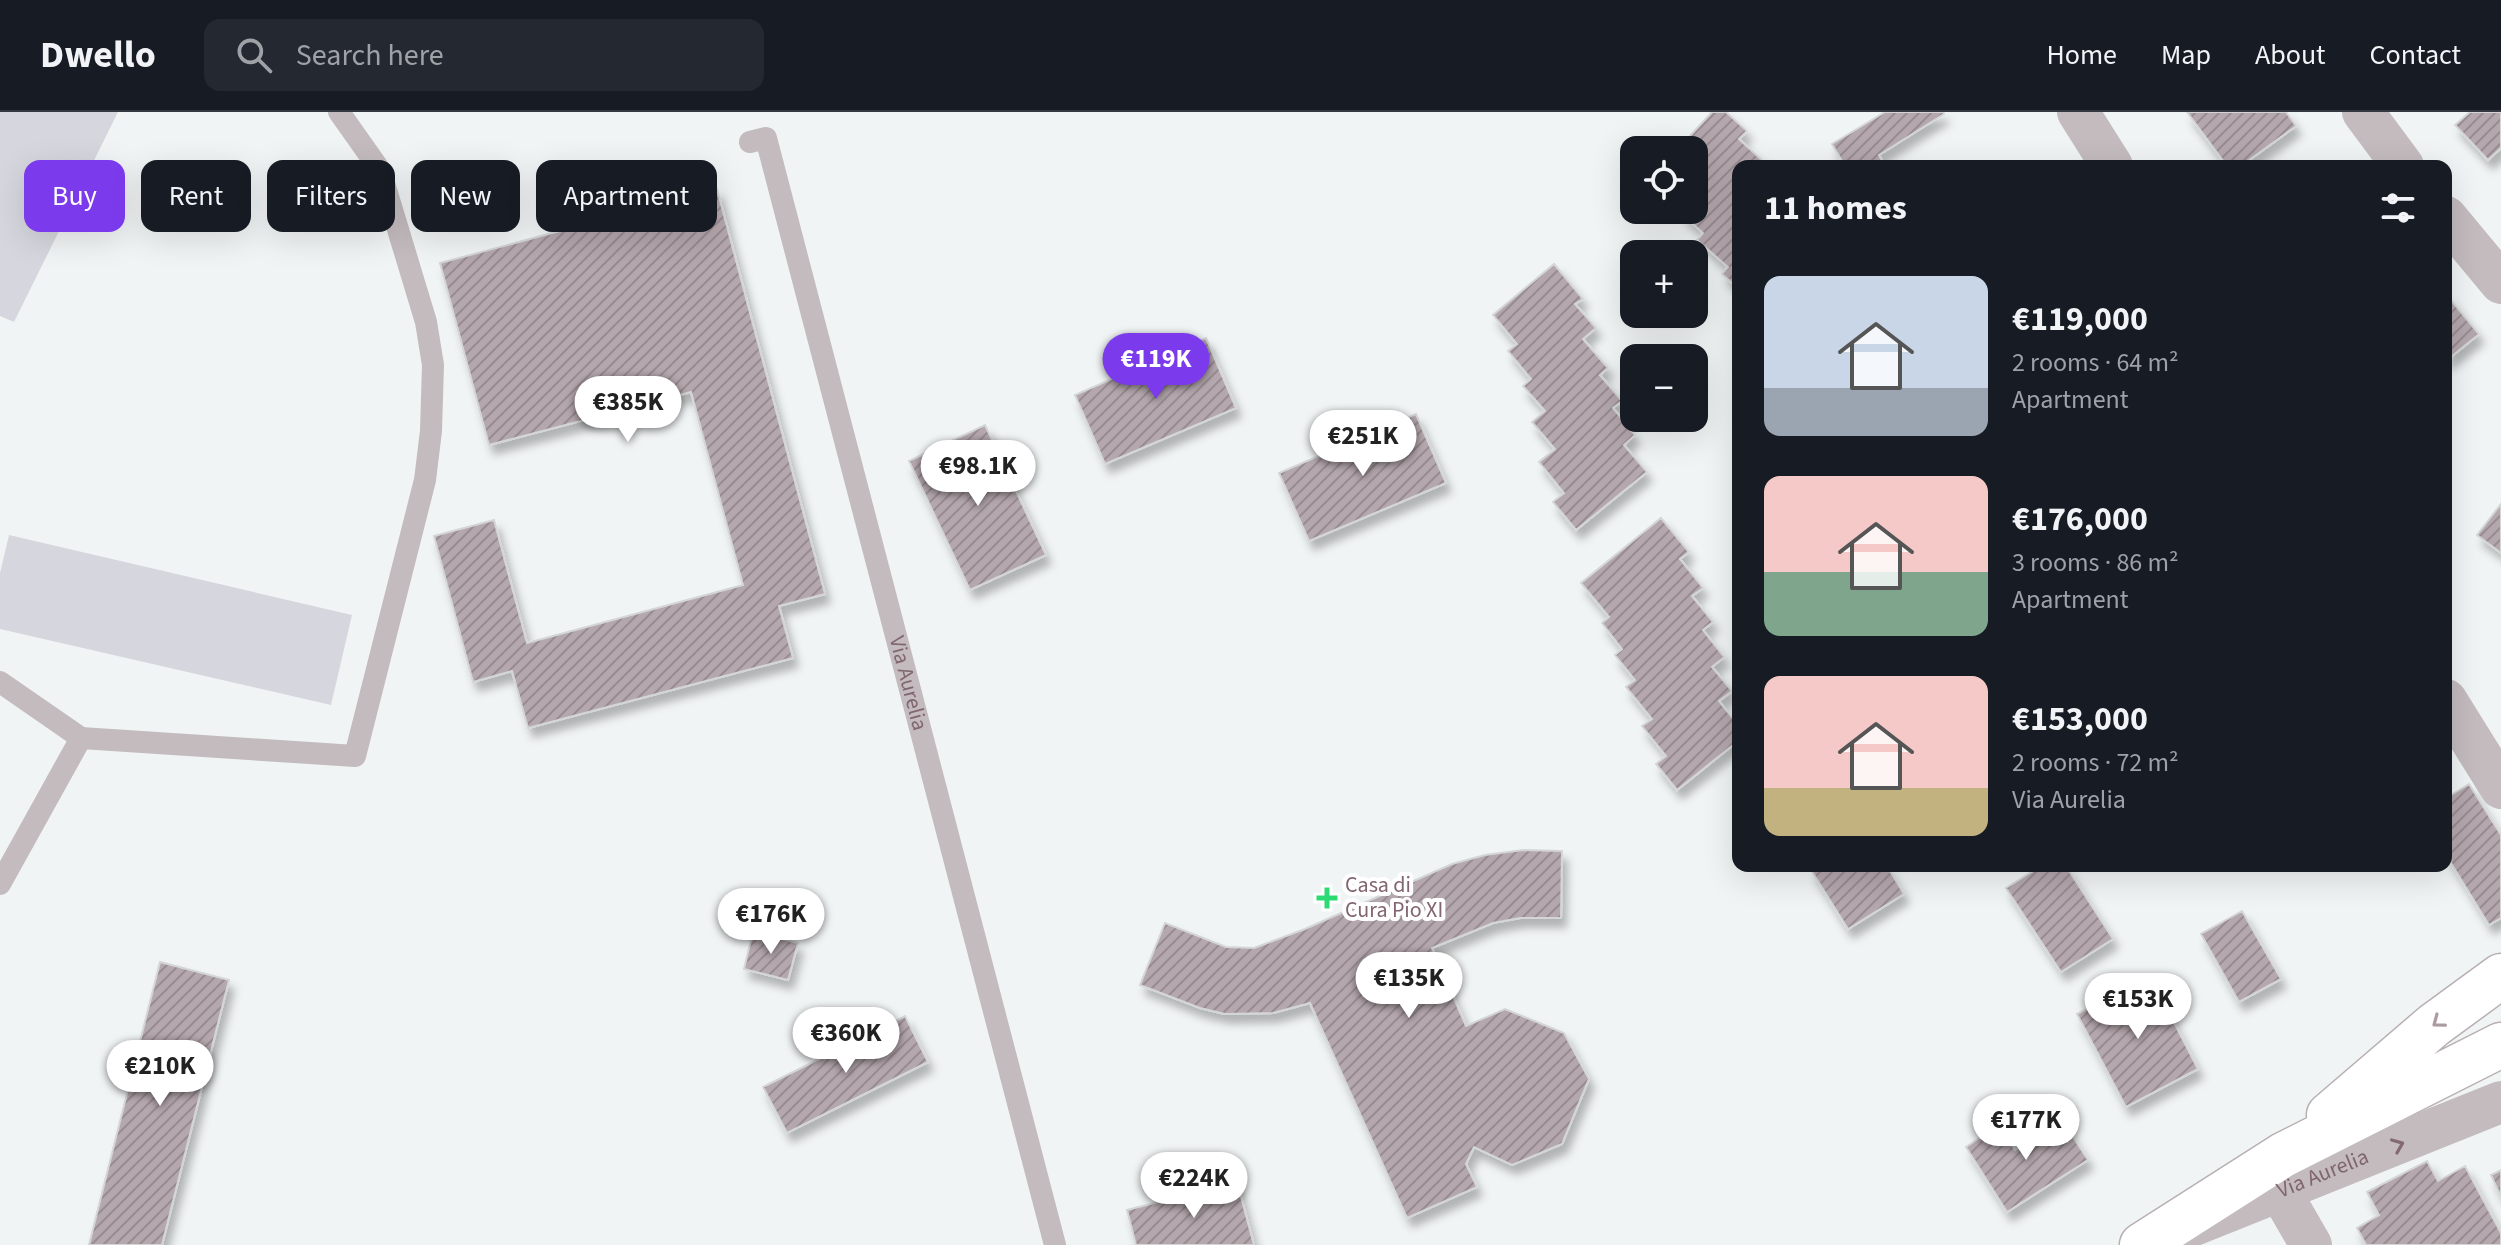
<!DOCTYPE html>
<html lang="en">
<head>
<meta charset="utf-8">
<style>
	:root { --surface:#171b24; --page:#242831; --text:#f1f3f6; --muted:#9ea1a6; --line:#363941; --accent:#7c3aed }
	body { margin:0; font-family:"Source Sans 3",sans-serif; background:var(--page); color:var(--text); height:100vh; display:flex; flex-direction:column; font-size:30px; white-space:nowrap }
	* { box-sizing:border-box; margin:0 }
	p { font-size:26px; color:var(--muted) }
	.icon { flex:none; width:44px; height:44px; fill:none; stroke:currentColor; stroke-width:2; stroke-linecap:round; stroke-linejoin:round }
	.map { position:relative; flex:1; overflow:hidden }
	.details { position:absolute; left:1732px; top:48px; width:720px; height:712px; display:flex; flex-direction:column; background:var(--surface); border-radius:16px; box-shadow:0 8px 32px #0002 }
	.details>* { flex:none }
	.top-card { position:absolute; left:24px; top:48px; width:760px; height:72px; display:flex; gap:16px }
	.buttons { position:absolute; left:1620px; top:24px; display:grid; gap:16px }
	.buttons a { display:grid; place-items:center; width:88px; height:88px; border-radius:16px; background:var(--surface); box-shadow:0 8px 32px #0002; font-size:40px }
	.price { position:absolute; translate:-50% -68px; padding:0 18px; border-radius:28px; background:#fff; color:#222; font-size:26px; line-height:52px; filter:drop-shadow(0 2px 4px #0008) }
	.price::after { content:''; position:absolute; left:50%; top:48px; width:24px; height:18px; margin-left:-12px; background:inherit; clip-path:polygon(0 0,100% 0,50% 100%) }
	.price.current { background:var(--accent); color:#fff }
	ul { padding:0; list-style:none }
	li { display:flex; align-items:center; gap:24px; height:200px; padding:0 32px }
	li span { display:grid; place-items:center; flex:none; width:224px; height:160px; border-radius:16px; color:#555 }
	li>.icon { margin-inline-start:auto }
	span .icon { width:96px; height:96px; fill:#fffc; stroke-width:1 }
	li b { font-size:34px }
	h2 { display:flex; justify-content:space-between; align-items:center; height:96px; padding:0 32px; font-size:34px }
	.pill { padding:0 28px; border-radius:16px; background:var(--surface); box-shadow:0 8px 32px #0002; font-size:28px; line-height:72px }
	.pill.current { background:var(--accent); color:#fff }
	header { display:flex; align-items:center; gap:48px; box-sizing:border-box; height:112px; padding:0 40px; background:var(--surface); border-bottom:2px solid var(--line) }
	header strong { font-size:38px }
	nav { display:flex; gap:44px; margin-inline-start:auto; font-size:28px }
	.search { width:560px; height:72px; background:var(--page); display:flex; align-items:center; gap:20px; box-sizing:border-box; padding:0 28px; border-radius:16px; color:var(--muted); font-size:30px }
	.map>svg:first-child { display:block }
	.garden { fill:#d6d7de }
	.building { fill:url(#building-hatch); stroke:#d4d6d6; stroke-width:2; filter:url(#shadow) }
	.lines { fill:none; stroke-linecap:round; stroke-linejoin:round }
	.primary-casing { stroke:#b8afb2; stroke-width:47 }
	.lane { stroke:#c3bbbe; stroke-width:22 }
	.street { stroke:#c3bbbe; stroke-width:42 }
	.primary { stroke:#fff; stroke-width:44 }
	.oneway { stroke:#ad9ba2 }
	.oneway2 { stroke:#846974 }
	.poi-dot { fill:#2cda73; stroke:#fff; stroke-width:3 }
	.labels { text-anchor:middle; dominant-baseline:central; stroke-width:8; stroke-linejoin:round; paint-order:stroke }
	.street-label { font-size:22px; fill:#816570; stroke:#fff }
	.poi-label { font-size:22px; fill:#816570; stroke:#fff; text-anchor:start }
</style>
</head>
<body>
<header>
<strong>Dwello</strong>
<div class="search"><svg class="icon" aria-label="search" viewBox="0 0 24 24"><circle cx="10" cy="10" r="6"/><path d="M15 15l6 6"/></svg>Search here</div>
<nav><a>Home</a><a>Map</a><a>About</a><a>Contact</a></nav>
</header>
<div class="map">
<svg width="2501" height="1133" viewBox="0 0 2501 1133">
	<defs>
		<pattern id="building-hatch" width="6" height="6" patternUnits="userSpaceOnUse" patternTransform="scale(2)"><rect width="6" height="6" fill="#b4a7ad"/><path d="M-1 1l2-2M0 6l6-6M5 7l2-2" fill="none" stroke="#988c91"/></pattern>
		<filter id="shadow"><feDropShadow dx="5" dy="9" stdDeviation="4" flood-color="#0004"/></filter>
	</defs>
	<rect width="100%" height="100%" fill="#f1f4f5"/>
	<path class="garden" d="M0,0H118L14,210L0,204Z
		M9,423L352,503L331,593L0,517V461Z"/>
	<path class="building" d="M1712,0H1726L1747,19L1739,27L1766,52L1738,54V176L1722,162L1728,155L1697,128L1703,121L1680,100L1694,98V38H1677Z
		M1885,0H1943L1944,2L1879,43L1885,54H1845L1832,32Z
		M2187,0H2286L2296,14L2241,54H2227Z
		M2470,0H2501V36L2488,48L2455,13Z
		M717,77L825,482L779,494L793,546L528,616L512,559L473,570L434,424L494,408L527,531L743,473L691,280L489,333L440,151Z
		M1554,152L1583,187L1575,192L1596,216L1583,227L1608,256L1600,263L1622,289L1613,296L1635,323L1624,333L1647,360L1576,418L1553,390L1564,381L1539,350L1555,337L1532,310L1545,299L1523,274L1531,267L1508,239L1517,232L1493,203Z
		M2446,182L2479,222L2446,249Z
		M1206,226L1236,296L1105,352L1075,283Z
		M1416,302L1446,371L1309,429L1279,361Z
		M985,313L1046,443L970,478L909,349Z
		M2501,392V441L2477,423Z
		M1661,406L1689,440L1680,447L1703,476L1692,484L1713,510L1703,518L1724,545L1712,555L1732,579L1719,589L1738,613V629L1677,678L1656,652L1666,644L1642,614L1652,607L1626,575L1635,568L1615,543L1622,537L1602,511L1609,505L1581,471Z
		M2469,672L2501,723V806L2489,813L2446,743V686Z
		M1523,738L1562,739L1561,806H1520L1493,811L1432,836L1466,914L1505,897L1564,921L1589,967L1562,1032L1512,1053L1474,1035L1466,1052L1477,1075L1407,1106L1310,891L1273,901L1225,902L1200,896L1140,873L1165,811L1226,835L1254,836L1305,817L1452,752L1485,743Z
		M1817,754H1887L1904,782L1848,817L1811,758Z
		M2041,754H2066L2113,827L2061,860L2006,776Z
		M2242,799L2281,867L2239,890L2201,822Z
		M753,819L798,831L788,868L744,857Z
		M160,850L229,868L162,1133H89Z
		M2150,864L2198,957L2126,995L2077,902Z
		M905,904L928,950L787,1021L763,975Z
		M2062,1008L2088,1048L2007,1100L1966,1035L1999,1013L2015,1038Z
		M2427,1049L2438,1069L2465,1054L2501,1121V1133H2366L2357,1116L2379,1103L2367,1080Z
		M2501,1058V1085L2491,1063Z
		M1237,1070L1254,1133H1136L1127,1098Z"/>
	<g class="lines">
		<g class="primary-casing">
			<path id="primary" d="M2329,1003L2434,913L2501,864
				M2142,1133L2283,1043L2501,933"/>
		</g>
		<g class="lane">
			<path id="s1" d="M750,30L766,26L1055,1133"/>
			<path d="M0,570L81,626L0,772"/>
			<path d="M81,626L355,644L425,368L431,319L433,253L426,210L380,58L339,0"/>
		</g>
		<g class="street">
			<path d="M2078,0L2112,54"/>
			<path d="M2363,0L2403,54"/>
			<path d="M2446,105L2501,171"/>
			<path d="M2446,588L2501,676"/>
			<path d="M2281,1081L2311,1133"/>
			<path id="s2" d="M2189,1115L2501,990"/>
		</g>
		<use href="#primary" class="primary"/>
	</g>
	<defs><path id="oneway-chevron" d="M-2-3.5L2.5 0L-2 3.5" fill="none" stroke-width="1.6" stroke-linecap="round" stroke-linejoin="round" transform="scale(2)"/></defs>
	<use class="oneway" href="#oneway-chevron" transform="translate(2438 910) rotate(143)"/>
	<use class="oneway2" href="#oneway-chevron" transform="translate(2398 1033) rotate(-22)"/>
	<path class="poi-dot" d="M1323 774h8v8h8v8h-8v8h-8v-8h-8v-8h8z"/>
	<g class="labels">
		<g class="street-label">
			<text stroke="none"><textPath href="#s1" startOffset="580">Via Aurelia</textPath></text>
			<text stroke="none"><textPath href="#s2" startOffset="144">Via Aurelia</textPath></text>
		</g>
		<g class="poi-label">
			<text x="1345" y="773">Casa di<tspan x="1345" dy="25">Cura Pio XI</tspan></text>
		</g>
	</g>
</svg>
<div class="buttons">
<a><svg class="icon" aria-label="locate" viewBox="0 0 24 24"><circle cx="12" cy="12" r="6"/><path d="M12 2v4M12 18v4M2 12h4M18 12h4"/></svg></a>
<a>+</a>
<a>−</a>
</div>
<b class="price current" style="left:1156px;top:289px">€119K</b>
<b class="price" style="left:628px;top:332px">€385K</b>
<b class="price" style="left:1363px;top:366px">€251K</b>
<b class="price" style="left:978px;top:396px">€98.1K</b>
<b class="price" style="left:771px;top:844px">€176K</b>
<b class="price" style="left:1409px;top:908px">€135K</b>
<b class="price" style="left:2138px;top:929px">€153K</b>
<b class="price" style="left:846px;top:963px">€360K</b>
<b class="price" style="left:160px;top:996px">€210K</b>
<b class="price" style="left:2026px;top:1050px">€177K</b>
<b class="price" style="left:1194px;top:1108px">€224K</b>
<div class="top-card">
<a class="pill current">Buy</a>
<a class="pill">Rent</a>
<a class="pill">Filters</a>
<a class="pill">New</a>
<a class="pill">Apartment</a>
</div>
<section class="details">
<h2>11 homes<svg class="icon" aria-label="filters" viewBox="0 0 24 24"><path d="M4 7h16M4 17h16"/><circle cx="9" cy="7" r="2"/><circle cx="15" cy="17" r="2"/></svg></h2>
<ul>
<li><span style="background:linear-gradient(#c9d6e8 70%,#9aa5b1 0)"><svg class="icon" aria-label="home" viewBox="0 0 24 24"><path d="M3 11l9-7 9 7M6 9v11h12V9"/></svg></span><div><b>€119,000</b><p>2 rooms · 64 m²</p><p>Apartment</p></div></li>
<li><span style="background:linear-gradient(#f6c9c9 60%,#7fa58c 0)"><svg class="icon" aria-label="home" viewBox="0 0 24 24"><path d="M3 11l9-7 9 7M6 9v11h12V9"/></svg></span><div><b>€176,000</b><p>3 rooms · 86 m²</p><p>Apartment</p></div></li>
<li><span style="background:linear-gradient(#f6c9c9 70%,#c2b280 0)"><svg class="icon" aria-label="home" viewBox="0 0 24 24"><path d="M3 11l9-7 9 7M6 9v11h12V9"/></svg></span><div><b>€153,000</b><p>2 rooms · 72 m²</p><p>Via Aurelia</p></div></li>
</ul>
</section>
</div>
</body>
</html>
